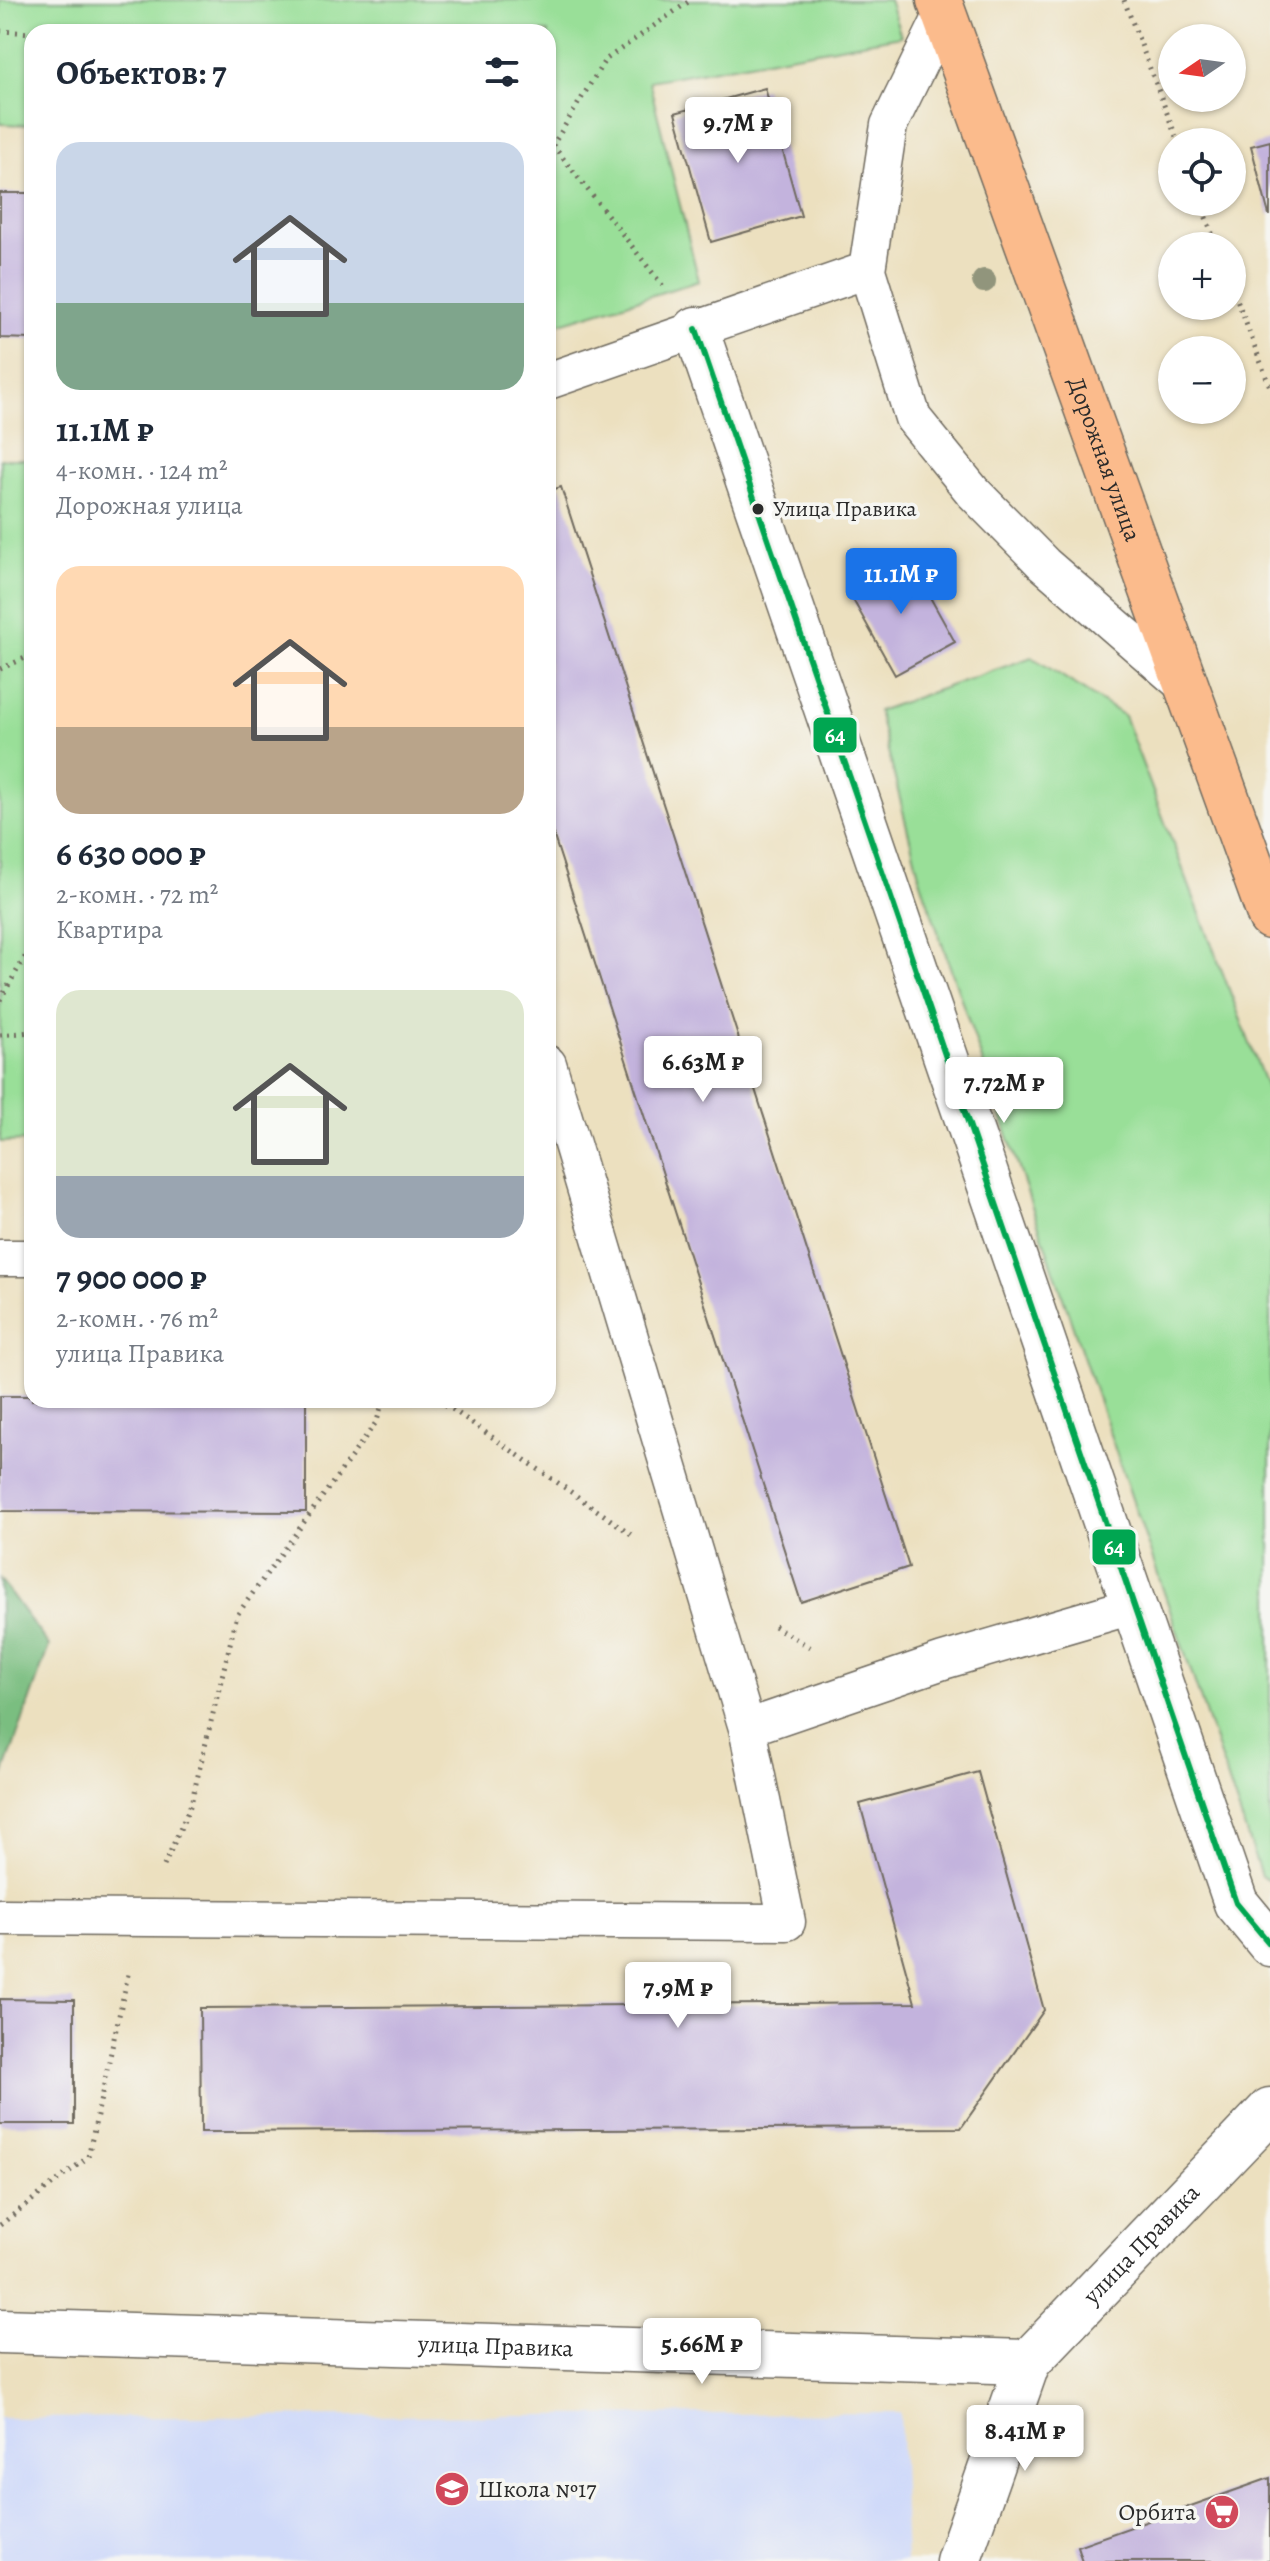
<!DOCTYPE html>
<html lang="ru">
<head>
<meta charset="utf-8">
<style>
	:root { --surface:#fff; --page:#f2f2f3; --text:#1f2937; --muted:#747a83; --accent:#1a73e8 }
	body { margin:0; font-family:Alegreya,serif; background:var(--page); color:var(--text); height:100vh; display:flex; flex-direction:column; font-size:30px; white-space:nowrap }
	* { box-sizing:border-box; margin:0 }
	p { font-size:26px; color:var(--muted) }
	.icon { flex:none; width:44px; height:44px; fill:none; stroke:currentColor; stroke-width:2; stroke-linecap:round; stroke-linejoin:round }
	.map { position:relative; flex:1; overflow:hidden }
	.panel { position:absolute; left:24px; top:24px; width:532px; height:1384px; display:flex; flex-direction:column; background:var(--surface); border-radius:24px; box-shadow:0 2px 6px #0004 }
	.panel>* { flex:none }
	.needle { width:52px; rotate:257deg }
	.controls { position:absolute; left:1158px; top:24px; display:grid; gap:16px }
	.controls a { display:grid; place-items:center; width:88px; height:88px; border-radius:50%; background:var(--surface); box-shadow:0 2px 6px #0004; font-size:40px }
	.price { position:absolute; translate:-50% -68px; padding:0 18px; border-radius:8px; background:#fff; color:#222; font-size:26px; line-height:52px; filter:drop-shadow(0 2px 4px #0008) }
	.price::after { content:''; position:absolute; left:50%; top:48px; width:24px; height:18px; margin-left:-12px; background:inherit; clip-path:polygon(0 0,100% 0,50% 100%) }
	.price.active { background:var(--accent); color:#fff }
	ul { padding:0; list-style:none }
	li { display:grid; align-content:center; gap:16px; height:424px; padding:0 32px }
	li span { display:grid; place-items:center; height:248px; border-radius:24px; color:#555 }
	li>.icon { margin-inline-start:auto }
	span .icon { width:144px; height:144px; fill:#fffc; stroke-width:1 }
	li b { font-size:34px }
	h2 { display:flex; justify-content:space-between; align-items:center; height:96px; padding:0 32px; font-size:34px }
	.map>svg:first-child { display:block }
	.built { fill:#d0daf9 }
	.green { fill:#99df98; stroke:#628562; stroke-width:2 }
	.forest { fill:#7abe80; stroke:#527456; stroke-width:2 }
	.building { fill:#c3b3dd }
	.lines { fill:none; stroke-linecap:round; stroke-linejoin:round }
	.service-casing { stroke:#6f6a5f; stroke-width:39 }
	.minor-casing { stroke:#6f6a5f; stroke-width:47 }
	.primary-casing { stroke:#6f6a5f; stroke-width:47 }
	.path { stroke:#6f6a5f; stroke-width:5; stroke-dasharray:2 6; stroke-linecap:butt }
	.service { stroke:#fff; stroke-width:36 }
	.minor { stroke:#fff; stroke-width:44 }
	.primary { stroke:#fbbb8c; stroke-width:44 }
	.bus-1-casing { stroke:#f6f6f2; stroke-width:12 }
	.bus-1 { stroke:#00a651; stroke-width:6 }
	.tree { fill:#91957c }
	.bus-dot { fill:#2b2b2b; stroke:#f6f6f2; stroke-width:3 }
	.labels { text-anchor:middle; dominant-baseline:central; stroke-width:7; stroke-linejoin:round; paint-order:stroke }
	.bus-label { font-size:22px; fill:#2b2b2b; stroke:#f6f6f2; text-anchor:start }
	.street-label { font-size:24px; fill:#2b2b2b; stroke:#f6f6f2 }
	.poi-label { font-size:24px; fill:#2b2b2b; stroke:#f6f6f2; text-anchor:start }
	.line-badge { stroke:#f6f6f2; stroke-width:3 }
	.badge-label { font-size:22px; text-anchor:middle; font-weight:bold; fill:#fff }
</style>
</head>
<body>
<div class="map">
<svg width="1270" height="2561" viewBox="0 0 1270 2561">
	<rect width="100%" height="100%" fill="#f6f6f2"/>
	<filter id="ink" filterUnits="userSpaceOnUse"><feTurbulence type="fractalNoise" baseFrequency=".0125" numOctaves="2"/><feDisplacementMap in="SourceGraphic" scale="16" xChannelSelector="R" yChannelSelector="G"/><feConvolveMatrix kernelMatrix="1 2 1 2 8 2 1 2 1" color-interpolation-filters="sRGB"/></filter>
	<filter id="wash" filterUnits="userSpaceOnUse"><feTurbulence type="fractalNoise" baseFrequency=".006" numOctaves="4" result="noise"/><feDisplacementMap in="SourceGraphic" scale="32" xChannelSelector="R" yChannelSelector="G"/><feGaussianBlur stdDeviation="1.8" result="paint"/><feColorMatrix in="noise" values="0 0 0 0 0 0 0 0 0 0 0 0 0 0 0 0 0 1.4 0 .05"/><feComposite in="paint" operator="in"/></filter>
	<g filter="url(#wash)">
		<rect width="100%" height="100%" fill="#ece0bf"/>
		<path class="built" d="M900,2413L906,2561H0V2418Z"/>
		<path class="green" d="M0,0H889L901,36L649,81L699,281L548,327V32H32V125L0,124Z
			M0,459H32V1141L0,1142Z
			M1032,657L1124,716L1270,1096V1881L1261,1876L920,879L878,711Z"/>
		<path class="forest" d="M0,1579L49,1646L0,1784Z"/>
		<g id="blocks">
			<path class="building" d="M765,88L801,216L711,242L675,113Z
				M1270,141V215H1269L1251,146Z
				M0,193H32V339L0,338Z
				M561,487L909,1567L801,1602L548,818V491Z
				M907,556L955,642L895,675L847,589Z
				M0,1396H32V1400H306V1512L0,1511Z
				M978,1772L1044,2010L961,2128L201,2132L200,2008L915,2003L860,1804Z
				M0,1999L74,2000V2124H0Z
				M1270,2478V2561H1082L1077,2546Z"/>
		</g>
	</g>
	<g filter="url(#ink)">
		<use href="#blocks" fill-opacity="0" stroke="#6f6a5f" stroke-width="2"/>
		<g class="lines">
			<g class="service-casing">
				<path id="service" d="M944,12L889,125L867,270L913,418L973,492L1044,564L1188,689
					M548,381L867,270
					M0,1258H32
					M747,1728L943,1661L1132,1606
					M0,1917L787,1922L747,1728L548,1064"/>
			</g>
			<g class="minor-casing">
				<g id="minor">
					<path d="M696,329L1236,1903L1270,1944"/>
					<path id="s1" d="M0,2331L1028,2362L1270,2110"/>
					<path d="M958,2561L1028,2362"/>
				</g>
			</g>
			<g class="primary-casing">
				<g id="primary">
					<path id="s2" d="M939,0L1270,917"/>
				</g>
			</g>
			<path class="path" d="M1124,0L1178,142
				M0,31L32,33
				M548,139L663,286
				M548,153L605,60L691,0
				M1200,202L1217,246
				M1232,286L1270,387
				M0,669L32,655
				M0,1000L32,945
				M0,1035L32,1032
				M439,1400L634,1536
				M774,1626L813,1649
				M164,1866L191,1804L237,1615L377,1421L383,1400
				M0,2225L88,2157L129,1970"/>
			<use href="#service" class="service"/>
			<use href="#minor" class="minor"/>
			<use href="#primary" class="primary"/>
			<g class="bus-1-casing">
				<path id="bus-1" d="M696,329L1236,1903L1270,1944"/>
			</g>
			<use href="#bus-1" class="bus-1"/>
		</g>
		<circle class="tree" cx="984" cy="281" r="12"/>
	</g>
	<defs>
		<g id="school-disc" transform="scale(1.8)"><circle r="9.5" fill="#d1495b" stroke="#f6f6f2"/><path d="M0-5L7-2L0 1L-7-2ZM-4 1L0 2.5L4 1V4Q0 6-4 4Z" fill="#fff"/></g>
		<g id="supermarket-disc" transform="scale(1.8)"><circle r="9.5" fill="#d1495b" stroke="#f6f6f2"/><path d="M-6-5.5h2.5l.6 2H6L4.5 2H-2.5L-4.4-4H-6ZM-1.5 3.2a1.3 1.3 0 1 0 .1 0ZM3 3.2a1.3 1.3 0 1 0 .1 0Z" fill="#fff"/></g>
	</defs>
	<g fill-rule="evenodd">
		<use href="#school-disc" x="452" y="2489"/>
		<use href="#supermarket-disc" x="1222" y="2512"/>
	</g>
	<circle class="bus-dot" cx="758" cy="509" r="7"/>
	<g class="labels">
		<g class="bus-label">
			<text x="773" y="509">Улица Правика</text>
		</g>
		<g class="street-label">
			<text stroke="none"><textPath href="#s2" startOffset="488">Дорожная улица</textPath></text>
			<text stroke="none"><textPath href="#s1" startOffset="1192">улица Правика</textPath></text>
			<text stroke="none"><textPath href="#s1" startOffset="496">улица Правика</textPath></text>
		</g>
		<g class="poi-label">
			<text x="478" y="2489">Школа №17</text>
			<text x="1196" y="2512" text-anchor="end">Орбита</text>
		</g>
	</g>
	<g class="line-badge">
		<rect x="812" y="716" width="46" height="38" rx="8" fill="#00a651"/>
		<rect x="1091" y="1528" width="46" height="38" rx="8" fill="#00a651"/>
	</g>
	<g class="badge-label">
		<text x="835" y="743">64</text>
		<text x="1114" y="1555">64</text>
	</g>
</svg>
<div class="controls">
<a><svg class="needle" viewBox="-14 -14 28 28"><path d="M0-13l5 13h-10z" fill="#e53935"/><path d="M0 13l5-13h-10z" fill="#747a83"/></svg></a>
<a><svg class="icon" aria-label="locate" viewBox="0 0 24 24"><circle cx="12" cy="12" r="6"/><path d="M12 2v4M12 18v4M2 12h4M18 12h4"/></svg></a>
<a>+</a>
<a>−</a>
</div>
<b class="price" style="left:738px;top:165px">9.7M ₽</b>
<b class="price active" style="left:901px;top:616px">11.1M ₽</b>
<b class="price" style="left:703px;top:1104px">6.63M ₽</b>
<b class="price" style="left:1004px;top:1125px">7.72M ₽</b>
<b class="price" style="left:678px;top:2030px">7.9M ₽</b>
<b class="price" style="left:702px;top:2386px">5.66M ₽</b>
<b class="price" style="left:1025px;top:2473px">8.41M ₽</b>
<section class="panel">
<h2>Объектов: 7<svg class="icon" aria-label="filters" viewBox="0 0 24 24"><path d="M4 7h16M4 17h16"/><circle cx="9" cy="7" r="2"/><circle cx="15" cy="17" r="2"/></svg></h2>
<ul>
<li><span style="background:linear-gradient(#c9d6e8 65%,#7fa58c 0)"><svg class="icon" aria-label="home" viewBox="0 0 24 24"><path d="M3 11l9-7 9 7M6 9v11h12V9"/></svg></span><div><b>11.1M ₽</b><p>4-комн. · 124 m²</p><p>Дорожная улица</p></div></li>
<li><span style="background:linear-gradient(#ffd9b3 65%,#b9a48a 0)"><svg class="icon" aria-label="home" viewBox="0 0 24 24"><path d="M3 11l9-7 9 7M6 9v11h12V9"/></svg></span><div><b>6 630 000 ₽</b><p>2-комн. · 72 m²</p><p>Квартира</p></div></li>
<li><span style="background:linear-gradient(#dfe7d0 75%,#9aa5b1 0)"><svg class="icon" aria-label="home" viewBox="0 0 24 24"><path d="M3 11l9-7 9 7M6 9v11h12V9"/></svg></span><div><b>7 900 000 ₽</b><p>2-комн. · 76 m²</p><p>улица Правика</p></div></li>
</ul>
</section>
</div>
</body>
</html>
